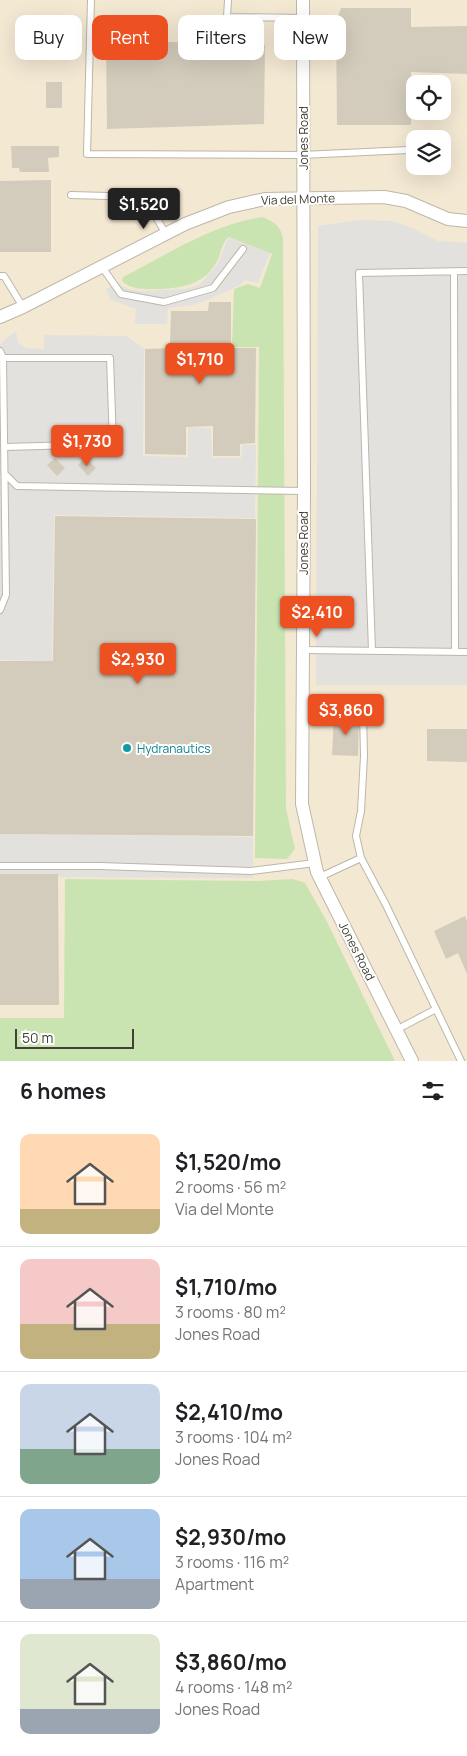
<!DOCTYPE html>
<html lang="en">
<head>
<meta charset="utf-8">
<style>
	:root { --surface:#fff; --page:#f6f6f6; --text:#202124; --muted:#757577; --line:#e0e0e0; --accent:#ed5122 }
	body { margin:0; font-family:Manrope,sans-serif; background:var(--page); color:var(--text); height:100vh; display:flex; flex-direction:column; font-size:19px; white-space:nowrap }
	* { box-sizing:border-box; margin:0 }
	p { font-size:16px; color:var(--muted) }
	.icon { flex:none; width:28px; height:28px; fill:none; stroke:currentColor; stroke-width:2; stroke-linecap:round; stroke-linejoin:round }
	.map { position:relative; height:1061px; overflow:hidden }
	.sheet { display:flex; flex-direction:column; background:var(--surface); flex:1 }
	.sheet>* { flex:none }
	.banner { position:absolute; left:15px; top:15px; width:438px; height:45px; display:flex; gap:10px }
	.fabs { position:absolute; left:406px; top:75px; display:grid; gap:10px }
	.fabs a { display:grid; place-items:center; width:45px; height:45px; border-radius:10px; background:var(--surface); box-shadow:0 5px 20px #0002; font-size:25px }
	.scale { position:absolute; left:15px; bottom:12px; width:119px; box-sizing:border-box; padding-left:5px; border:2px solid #444036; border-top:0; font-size:14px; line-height:18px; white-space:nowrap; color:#444036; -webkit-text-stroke:4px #fff; paint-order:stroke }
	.price { position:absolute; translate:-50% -42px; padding:0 11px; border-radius:5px; background:var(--accent); color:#fff; font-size:16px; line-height:32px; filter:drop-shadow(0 1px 2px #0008) }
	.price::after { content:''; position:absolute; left:50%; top:30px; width:15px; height:11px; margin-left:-8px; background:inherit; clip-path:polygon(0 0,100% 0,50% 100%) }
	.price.active { background:#222; color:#fff }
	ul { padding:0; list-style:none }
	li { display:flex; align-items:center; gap:15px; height:125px; padding:0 20px }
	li+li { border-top:1px solid var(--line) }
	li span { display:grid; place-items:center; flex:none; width:140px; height:100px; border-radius:10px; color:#555 }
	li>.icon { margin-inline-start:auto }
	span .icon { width:60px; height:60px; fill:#fffc; stroke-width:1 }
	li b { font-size:21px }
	h2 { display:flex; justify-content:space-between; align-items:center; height:60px; padding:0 20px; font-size:21px }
	.chip { padding:0 18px; border-radius:10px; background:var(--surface); box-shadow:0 5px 20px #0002; font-size:18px; line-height:45px }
	.chip.active { background:var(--accent); color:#fff }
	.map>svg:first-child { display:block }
	.commercial { fill:#f3e8d2; fill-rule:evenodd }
	.green { fill:#c9e4b1 }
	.parking { fill:#e3e1de }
	.building { fill:#d3ccbc }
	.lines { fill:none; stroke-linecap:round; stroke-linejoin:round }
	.lane-casing { stroke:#bdb7a9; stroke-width:8 }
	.street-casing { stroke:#bdb7a9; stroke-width:14 }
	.lane { stroke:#fff; stroke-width:6 }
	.street { stroke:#fff; stroke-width:12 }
	.culture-dot { fill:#0f9aa8; stroke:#fff; stroke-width:2 }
	.labels { text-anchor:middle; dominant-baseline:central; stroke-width:4; stroke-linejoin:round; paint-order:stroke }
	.street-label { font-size:12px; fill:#444036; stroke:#fff }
	.culture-label { font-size:12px; fill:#0d838f; stroke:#fff; text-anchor:start }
</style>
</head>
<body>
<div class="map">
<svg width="467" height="1061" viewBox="0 0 467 1061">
	<rect width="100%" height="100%" fill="#f2efe6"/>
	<path class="commercial" d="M0,0H467V1061H0ZM415,84H442V111H415ZM415,139H442V166H415Z"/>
	<path class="green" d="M262,217C274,222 280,225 283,238L286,809L295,849L287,859L255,858L259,347H232L234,289L248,284L260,288L272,254L229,237C223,241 221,250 219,257C208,284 181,289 155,289C144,289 131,290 122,281L123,277C168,254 212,225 262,217Z
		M65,879L257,881L293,879L305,883L326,920L395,1061H0V1018H64Z"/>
	<path class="parking" d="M359,220L392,221L412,228L438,241L467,243V685H316L318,226Z
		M231,238L270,253L258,283L245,280L240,285L205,301L193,305L168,308L167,324H135L136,309L111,300L106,289L120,283L122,286L131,290L142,291L185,289L199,285L218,264L227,240Z
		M16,331L18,342L26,348L44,349V335L126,336L144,348L143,456L188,457V427L211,428L212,458H241L242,445H256L255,518L54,515L52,661L0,660V344Z
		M0,834L253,837V878L0,877Z"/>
	<path class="building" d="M341,8H411V27L467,26V74L411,72V125H337L336,22Z
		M106,40L265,45L264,124L107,129Z
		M46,82H62V108H46Z
		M11,146H59V157L48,158L49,172H20L19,168H12Z
		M51,180V252H0V181Z
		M209,302H231V348H256L255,443L240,444V456H213V426L186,427V455L145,454V349L174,348V343H170L171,311H208Z
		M55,458L65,468L57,476L47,465Z
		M85,458L96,468L88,476L78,465Z
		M55,516L256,519L253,836L0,834V661H53Z
		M334,716L359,717L358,756L332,755Z
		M427,729H467V762L427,761Z
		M0,874H58L59,1005H0Z
		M465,916L467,921V974L458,953L446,959L434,931Z"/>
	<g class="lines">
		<g class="lane-casing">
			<path id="lane" d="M91,0L87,154L302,155L408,150
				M228,0L227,17L303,18
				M71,195L144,197L166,234
				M102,267L121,294L164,302L213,288L243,249
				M454,272L455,652
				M0,276H4L23,307
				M0,351L3,358L6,595L0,610
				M3,358H110L113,444L4,447
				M6,475L17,486L304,491
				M303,650L467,652
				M372,651L359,273L467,271
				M302,715L327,716L328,712L363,711L364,756L361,811L356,836L361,858L386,905L461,1061
				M0,866H100L251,871L315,863
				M320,877L361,858
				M396,1030L436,1009"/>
		</g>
		<g class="street-casing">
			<path id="street" d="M303,0L304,491L302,804L317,872L412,1061
				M0,317L23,307L185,224L229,207L265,199L384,197L406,201L448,219L467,221"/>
		</g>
		<use href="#lane" class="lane"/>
		<use href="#street" class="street"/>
	</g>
	<circle class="culture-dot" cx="127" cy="748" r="5"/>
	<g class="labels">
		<g class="street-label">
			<text transform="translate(303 138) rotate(-90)">Jones Road</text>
			<text transform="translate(298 199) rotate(-2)">Via del Monte</text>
			<text transform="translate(303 543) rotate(-90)">Jones Road</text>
			<text transform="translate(357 951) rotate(63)">Jones Road</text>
		</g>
		<g class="culture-label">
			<text x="137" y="748">Hydranautics</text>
		</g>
	</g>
</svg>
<div class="fabs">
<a><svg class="icon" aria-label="locate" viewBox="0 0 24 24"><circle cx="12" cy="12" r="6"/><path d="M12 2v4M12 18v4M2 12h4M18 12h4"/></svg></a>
<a><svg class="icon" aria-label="layers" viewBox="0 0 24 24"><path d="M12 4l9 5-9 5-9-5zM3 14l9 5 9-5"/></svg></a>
</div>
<div class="scale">50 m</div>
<b class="price active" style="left:144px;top:230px">$1,520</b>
<b class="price" style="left:200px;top:385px">$1,710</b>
<b class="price" style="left:87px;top:467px">$1,730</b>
<b class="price" style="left:317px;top:638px">$2,410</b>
<b class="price" style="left:138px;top:685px">$2,930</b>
<b class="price" style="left:346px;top:736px">$3,860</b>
<div class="banner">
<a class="chip">Buy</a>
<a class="chip active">Rent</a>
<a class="chip">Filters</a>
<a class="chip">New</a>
</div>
</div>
<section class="sheet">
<h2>6 homes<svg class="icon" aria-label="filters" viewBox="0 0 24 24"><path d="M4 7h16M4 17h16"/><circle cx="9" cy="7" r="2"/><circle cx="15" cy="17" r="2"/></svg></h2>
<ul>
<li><span style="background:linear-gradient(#ffd9b3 75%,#c2b280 0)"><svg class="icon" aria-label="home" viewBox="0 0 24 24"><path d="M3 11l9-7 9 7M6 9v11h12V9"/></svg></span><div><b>$1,520/mo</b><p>2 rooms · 56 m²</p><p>Via del Monte</p></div></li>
<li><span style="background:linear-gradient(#f6c9c9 65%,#c2b280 0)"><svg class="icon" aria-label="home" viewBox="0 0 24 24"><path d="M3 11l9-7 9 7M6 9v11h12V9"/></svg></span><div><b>$1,710/mo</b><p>3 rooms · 80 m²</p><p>Jones Road</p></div></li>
<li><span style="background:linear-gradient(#c9d6e8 65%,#7fa58c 0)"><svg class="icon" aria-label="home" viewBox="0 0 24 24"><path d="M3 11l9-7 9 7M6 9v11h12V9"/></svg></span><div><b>$2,410/mo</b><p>3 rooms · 104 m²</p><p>Jones Road</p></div></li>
<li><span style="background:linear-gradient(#a9c7e8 70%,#9aa5b1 0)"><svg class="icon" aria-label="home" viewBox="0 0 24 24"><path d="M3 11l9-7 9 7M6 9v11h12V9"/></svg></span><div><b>$2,930/mo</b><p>3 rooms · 116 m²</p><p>Apartment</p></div></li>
<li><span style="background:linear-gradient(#dfe7d0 75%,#9aa5b1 0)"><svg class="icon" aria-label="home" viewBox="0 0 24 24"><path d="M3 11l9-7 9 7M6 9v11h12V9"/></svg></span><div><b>$3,860/mo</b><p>4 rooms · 148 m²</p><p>Jones Road</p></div></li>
</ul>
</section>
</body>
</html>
